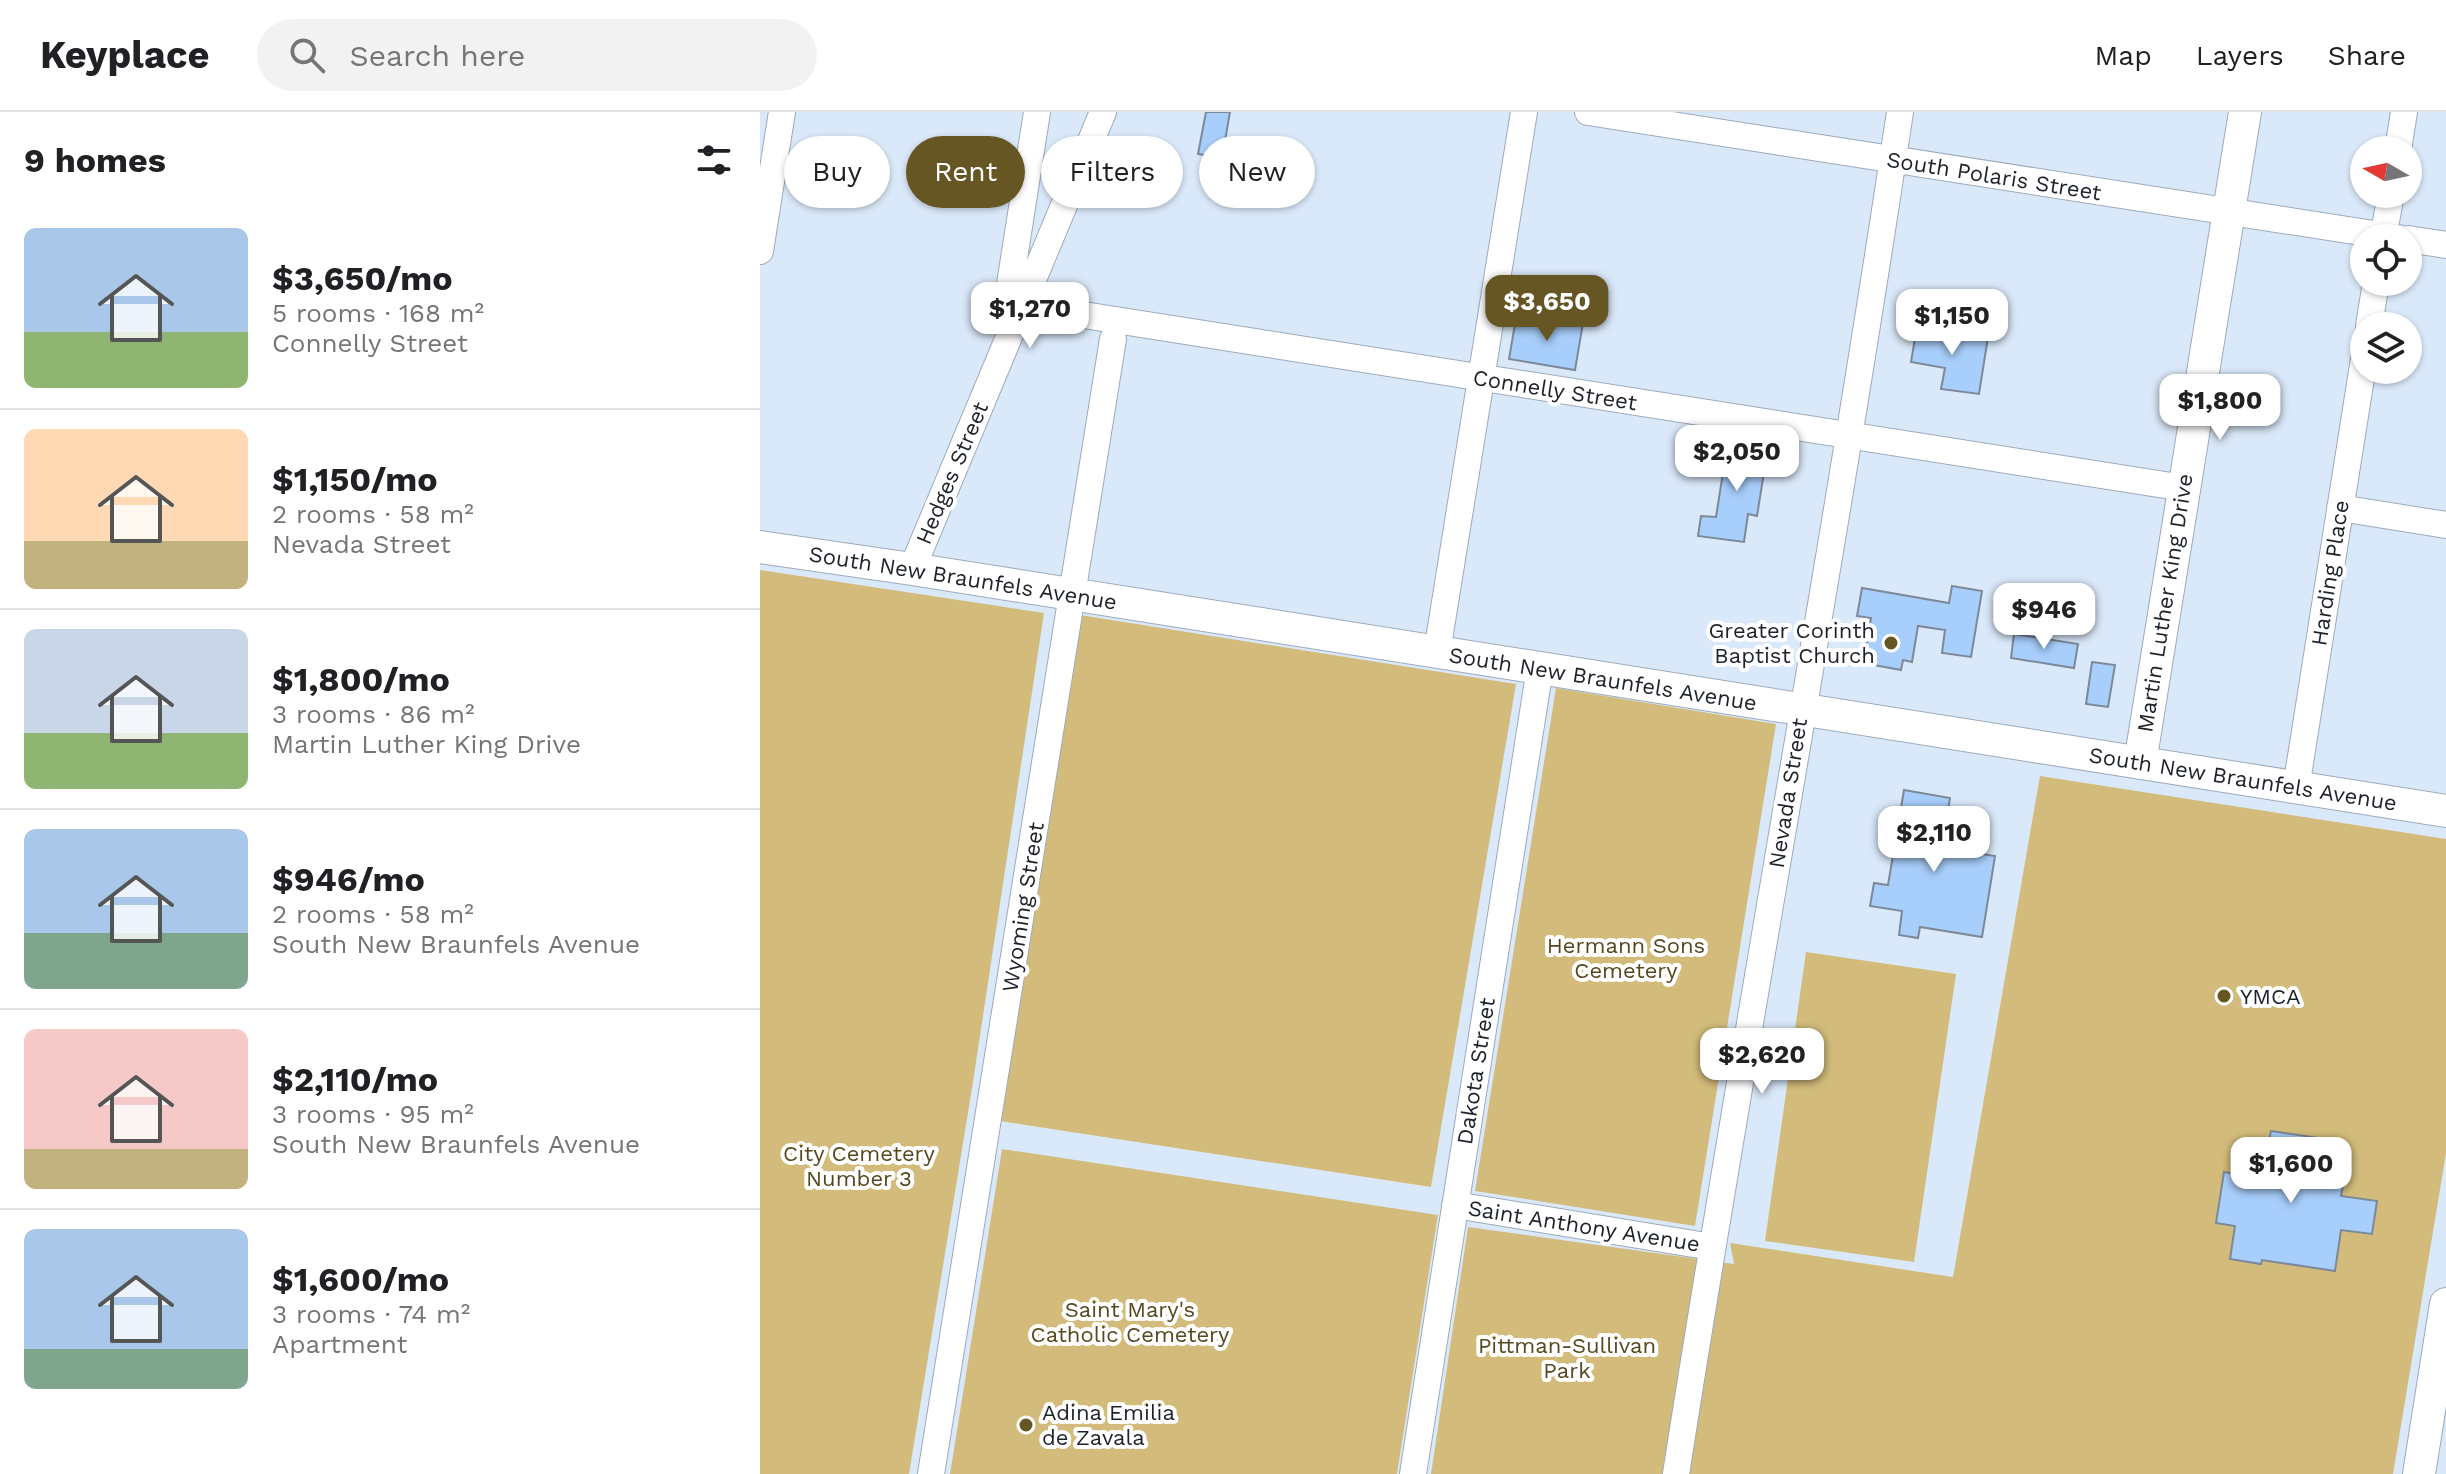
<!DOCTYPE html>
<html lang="en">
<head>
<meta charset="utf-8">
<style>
	:root { --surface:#fff; --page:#f2f2f2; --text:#202124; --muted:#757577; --line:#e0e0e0; --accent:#665623 }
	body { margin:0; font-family:"Work Sans",sans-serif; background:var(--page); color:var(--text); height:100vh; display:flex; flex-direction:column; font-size:30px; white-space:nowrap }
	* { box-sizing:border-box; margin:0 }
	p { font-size:26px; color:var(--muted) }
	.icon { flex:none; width:44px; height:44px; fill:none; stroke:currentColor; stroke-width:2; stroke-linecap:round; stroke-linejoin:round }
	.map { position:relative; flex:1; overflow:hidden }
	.drawer { display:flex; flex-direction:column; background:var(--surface); width:760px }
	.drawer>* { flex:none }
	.top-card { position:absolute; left:24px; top:24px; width:760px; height:72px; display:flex; gap:16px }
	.needle { width:52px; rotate:279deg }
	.fabs { position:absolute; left:1590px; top:24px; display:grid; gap:16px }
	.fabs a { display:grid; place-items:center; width:72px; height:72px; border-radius:50%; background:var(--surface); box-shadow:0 2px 6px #0004; font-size:40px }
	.price { position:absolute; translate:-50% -68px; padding:0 18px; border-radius:16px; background:#fff; color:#222; font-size:26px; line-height:52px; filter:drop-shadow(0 2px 4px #0008) }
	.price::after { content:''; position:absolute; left:50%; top:48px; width:24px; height:18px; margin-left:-12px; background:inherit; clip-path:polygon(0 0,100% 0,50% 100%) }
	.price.on { background:var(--accent); color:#fff }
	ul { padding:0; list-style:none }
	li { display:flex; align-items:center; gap:24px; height:200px; padding:0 24px }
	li+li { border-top:2px solid var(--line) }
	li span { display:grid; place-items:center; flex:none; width:224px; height:160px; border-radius:12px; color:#555 }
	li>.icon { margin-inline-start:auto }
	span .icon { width:96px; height:96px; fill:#fffc; stroke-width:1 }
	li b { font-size:34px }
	h2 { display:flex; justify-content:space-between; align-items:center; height:96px; padding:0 24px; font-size:34px }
	.tag { padding:0 28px; border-radius:36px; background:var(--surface); box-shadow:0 2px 6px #0004; font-size:28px; line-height:72px }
	.tag.on { background:var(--accent); color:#fff }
	header { display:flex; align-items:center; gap:48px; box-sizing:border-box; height:112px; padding:0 40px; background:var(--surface); border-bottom:2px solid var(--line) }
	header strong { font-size:38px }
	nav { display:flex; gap:44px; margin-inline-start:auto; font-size:28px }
	.search { width:560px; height:72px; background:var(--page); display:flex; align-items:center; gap:20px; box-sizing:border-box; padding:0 28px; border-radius:44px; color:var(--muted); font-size:30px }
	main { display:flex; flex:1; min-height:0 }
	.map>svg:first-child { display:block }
	.green { fill:#d3bc7b }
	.building { fill:#a8cefb; stroke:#7c8999; stroke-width:2 }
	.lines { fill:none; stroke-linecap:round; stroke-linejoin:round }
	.minor-casing { stroke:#9daabb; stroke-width:28 }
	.major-casing { stroke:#9daabb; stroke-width:34 }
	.minor { stroke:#fff; stroke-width:26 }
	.major { stroke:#fff; stroke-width:32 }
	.poi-dot { fill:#665623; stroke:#fff; stroke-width:3 }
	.labels { text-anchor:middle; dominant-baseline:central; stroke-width:8; stroke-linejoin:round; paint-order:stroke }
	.street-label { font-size:22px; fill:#1d2229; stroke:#fff }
	.poi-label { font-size:22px; fill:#1d2229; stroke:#fff; text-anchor:start }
	.park-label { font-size:22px; fill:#56481e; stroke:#fff }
</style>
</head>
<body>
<header>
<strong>Keyplace</strong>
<div class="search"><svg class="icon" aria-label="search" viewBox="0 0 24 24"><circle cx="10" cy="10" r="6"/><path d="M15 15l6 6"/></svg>Search here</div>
<nav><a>Map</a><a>Layers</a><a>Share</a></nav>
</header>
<main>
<section class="drawer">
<h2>9 homes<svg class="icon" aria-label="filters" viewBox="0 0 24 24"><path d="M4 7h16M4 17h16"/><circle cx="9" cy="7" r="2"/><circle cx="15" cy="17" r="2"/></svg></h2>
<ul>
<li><span style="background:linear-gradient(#a9c7e8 65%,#8fb573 0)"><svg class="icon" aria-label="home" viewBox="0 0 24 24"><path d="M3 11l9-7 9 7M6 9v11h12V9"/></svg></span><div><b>$3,650/mo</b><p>5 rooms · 168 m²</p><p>Connelly Street</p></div></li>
<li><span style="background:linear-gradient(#ffd9b3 70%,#c2b280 0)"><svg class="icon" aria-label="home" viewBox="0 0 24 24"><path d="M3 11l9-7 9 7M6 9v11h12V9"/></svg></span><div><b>$1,150/mo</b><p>2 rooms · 58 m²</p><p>Nevada Street</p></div></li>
<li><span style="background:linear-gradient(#c9d6e8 65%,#8fb573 0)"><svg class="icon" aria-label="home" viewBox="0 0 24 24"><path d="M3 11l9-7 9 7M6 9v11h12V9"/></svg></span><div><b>$1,800/mo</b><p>3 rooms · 86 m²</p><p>Martin Luther King Drive</p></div></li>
<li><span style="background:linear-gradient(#a9c7e8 65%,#7fa58c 0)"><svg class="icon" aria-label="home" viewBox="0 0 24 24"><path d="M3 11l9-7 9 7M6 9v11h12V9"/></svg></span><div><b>$946/mo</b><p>2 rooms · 58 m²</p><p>South New Braunfels Avenue</p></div></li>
<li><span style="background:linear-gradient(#f6c9c9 75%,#c2b280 0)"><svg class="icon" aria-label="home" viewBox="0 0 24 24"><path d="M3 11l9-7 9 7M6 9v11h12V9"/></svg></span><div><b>$2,110/mo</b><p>3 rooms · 95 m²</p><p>South New Braunfels Avenue</p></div></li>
<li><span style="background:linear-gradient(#a9c7e8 75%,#7fa58c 0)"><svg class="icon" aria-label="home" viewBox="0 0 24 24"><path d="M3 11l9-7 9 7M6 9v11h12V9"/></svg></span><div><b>$1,600/mo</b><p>3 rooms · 74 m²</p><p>Apartment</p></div></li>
</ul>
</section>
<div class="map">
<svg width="1686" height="1362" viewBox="0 0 1686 1362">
	<rect width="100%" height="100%" fill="#dae9fa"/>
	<path class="green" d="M0,458L284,501L213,970L149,1362H0Z
		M320,503L756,572L671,1075L240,1009Z
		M796,576L1016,612L935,1114L715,1079Z
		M1280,664L1686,727V1041L1633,1362H671L708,1115L974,1152L970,1131L1193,1165Z
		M1046,840L1196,862L1154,1150L1005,1129Z
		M242,1037L678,1103L637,1362H190Z"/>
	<path class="building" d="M446,0H470L462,46L438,42Z
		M768,205L823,211L815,258L749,247L755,212L766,213Z
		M1157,214L1228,225L1219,282L1181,277L1185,256L1151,250Z
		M968,329L1008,335L997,404L988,402L984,430L938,424L941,404L956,405Z
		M1192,474L1222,479L1211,545L1182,541L1185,518L1158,514L1152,550L1143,548L1141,558L1103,551L1111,506L1097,504L1102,476L1189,491Z
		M1254,522L1318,532L1314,556L1251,546Z
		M1332,550L1355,553L1348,595L1326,592Z
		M1144,678L1190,686L1186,710L1182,709L1178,735L1235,744L1222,825L1160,815L1158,826L1139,823L1142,799L1110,794L1114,771L1128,773Z
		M1511,1019L1573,1028L1568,1061L1585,1063L1581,1084L1617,1089L1612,1122L1581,1118L1575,1159L1502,1148L1501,1152L1470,1147L1475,1114L1456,1111L1464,1060L1489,1064L1494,1031L1508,1033Z"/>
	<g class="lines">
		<g class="minor-casing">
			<path id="minor" d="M828,0L1639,126
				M1638,38L1644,0
				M1623,126L1631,82
				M1648,127L1686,133
				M0,139L22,0
				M260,193L1424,376
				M245,204L277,0
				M1609,214L1616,170
				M1580,396L1686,413
				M152,457L343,0
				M677,540L764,0
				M1536,676L1604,247
				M695,1093L952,1135
				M171,1362L353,227
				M653,1362L780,556
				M916,1362C987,907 1072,455 1140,0"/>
		</g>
		<g class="major-casing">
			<path id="major" d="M0,435L152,457L1686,699
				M1380,651L1485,0
				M1659,1362L1686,1192"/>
		</g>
		<use href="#minor" class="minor"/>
		<use href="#major" class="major"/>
	</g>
	<g class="poi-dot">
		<circle cx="1131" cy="531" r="8"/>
		<circle cx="1464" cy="884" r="8"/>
		<circle cx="266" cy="1313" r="8"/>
	</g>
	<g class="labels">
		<g class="street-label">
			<text transform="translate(1234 64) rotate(9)">South Polaris Street</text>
			<text transform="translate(795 278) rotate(9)">Connelly Street</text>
			<text transform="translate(192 361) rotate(-67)">Hedges Street</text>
			<text transform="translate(1570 461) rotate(-81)">Harding Place</text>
			<text transform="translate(203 466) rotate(9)">South New Braunfels Avenue</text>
			<text transform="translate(1405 491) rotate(-81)">Martin Luther King Drive</text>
			<text transform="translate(843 567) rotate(9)">South New Braunfels Avenue</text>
			<text transform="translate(1483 667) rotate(9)">South New Braunfels Avenue</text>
			<text transform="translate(1028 681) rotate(-81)">Nevada Street</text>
			<text transform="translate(263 795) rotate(-81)">Wyoming Street</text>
			<text transform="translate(716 959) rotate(-81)">Dakota Street</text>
			<text transform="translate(824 1114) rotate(9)">Saint Anthony Avenue</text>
		</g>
		<g class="poi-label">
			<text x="1115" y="518" text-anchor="end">Greater Corinth<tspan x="1115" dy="25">Baptist Church</tspan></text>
			<text x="1480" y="884">YMCA</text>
			<text x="282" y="1300">Adina Emilia<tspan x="282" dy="25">de Zavala</tspan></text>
		</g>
		<g class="park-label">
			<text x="866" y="833">Hermann Sons<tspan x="866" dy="25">Cemetery</tspan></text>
			<text x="99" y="1041">City Cemetery<tspan x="99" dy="25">Number 3</tspan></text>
			<text x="370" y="1197">Saint Mary's<tspan x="370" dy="25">Catholic Cemetery</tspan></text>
			<text x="807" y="1233">Pittman-Sullivan<tspan x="807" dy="25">Park</tspan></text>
		</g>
	</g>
</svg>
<div class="fabs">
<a><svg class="needle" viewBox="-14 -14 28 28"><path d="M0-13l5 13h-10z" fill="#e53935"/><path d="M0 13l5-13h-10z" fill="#757577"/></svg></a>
<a><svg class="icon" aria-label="locate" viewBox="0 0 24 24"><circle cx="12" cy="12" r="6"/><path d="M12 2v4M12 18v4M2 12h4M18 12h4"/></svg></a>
<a><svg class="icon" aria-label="layers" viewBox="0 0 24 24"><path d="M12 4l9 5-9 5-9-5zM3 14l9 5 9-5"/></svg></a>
</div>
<b class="price on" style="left:787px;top:231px">$3,650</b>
<b class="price" style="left:270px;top:238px">$1,270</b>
<b class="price" style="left:1192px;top:245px">$1,150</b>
<b class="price" style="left:1460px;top:330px">$1,800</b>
<b class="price" style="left:977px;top:381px">$2,050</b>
<b class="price" style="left:1284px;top:539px">$946</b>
<b class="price" style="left:1174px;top:762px">$2,110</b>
<b class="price" style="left:1002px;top:984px">$2,620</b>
<b class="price" style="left:1531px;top:1093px">$1,600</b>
<div class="top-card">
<a class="tag">Buy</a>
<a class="tag on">Rent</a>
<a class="tag">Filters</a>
<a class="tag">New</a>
</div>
</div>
</main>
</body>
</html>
